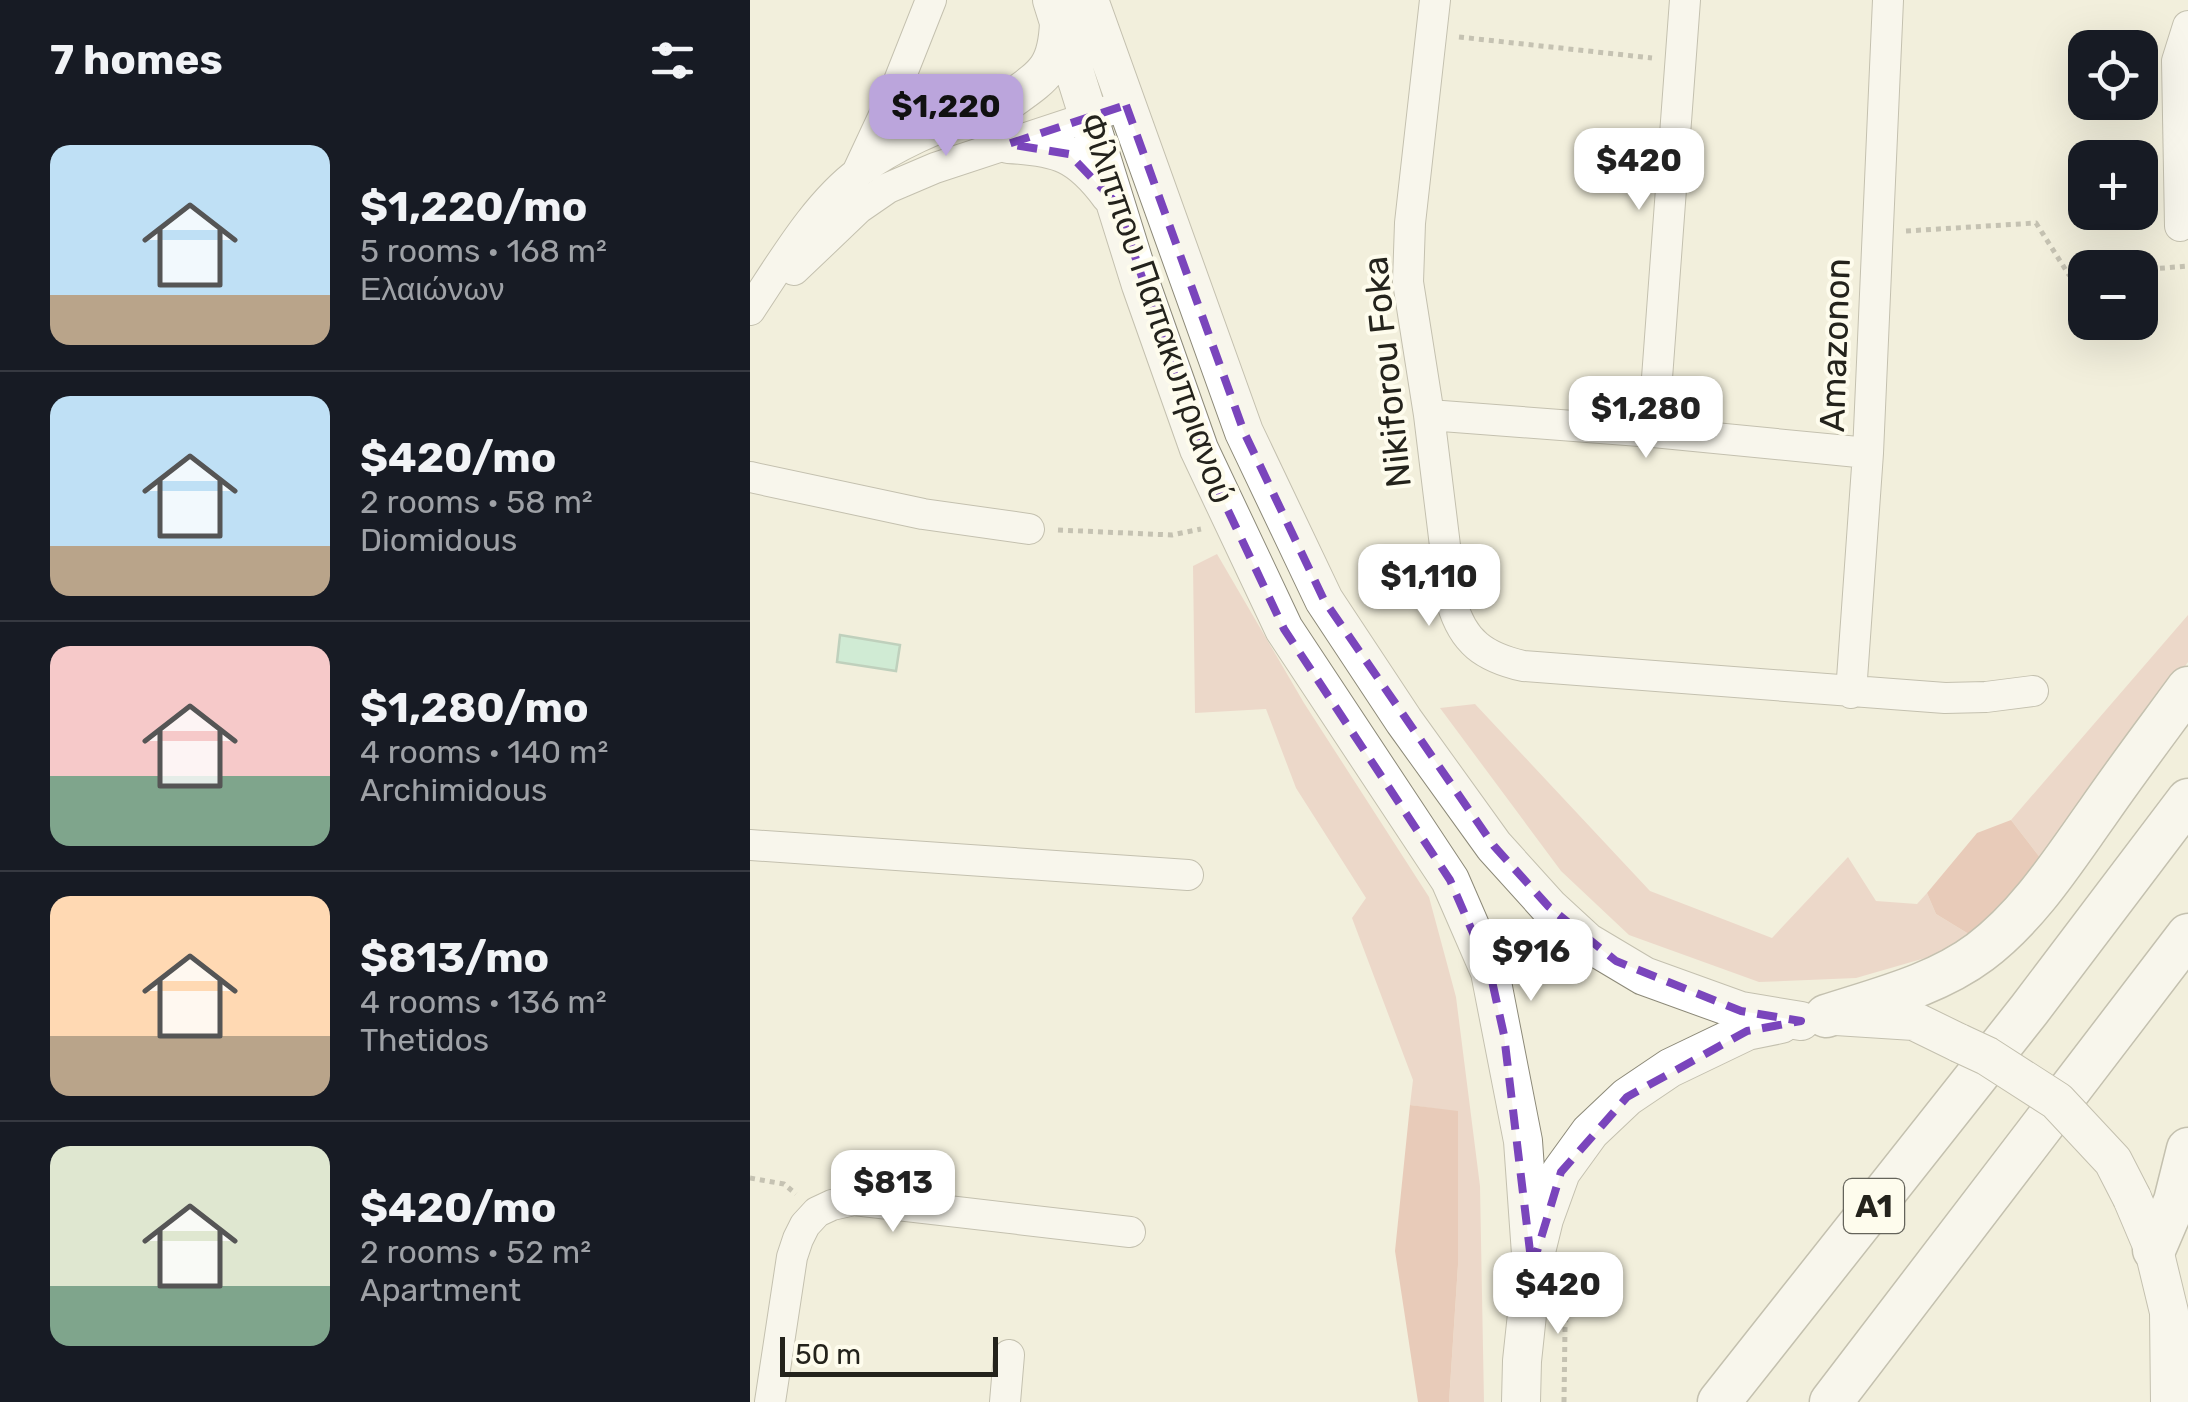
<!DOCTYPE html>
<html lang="en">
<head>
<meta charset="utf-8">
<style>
	:root { --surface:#171b24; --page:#242831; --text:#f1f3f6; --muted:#9ea1a6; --line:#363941; --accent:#bba5dc }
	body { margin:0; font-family:Rubik,sans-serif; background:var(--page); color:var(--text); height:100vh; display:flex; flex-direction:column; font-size:38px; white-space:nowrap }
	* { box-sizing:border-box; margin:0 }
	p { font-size:32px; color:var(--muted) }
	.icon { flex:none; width:55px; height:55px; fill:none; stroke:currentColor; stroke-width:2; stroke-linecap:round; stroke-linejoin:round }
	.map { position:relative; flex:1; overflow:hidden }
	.panel { display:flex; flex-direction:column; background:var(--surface); width:750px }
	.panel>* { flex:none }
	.tools { position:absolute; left:1318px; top:30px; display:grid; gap:20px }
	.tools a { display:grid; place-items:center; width:90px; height:90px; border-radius:20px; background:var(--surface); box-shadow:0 10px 40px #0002; font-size:50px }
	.scale { position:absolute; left:30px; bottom:25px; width:218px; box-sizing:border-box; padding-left:10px; border:5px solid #24231c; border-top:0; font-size:28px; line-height:35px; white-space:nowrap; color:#24231c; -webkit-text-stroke:8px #fefced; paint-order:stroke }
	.price { position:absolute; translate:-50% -85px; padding:0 22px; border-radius:20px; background:#fff; color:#222; font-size:32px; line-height:65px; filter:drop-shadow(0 2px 5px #0008) }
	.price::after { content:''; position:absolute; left:50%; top:60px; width:30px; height:22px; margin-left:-15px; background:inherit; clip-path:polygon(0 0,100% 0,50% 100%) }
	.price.on { background:var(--accent); color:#111 }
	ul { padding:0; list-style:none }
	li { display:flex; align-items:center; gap:30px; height:250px; padding:0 50px }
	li+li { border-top:2px solid var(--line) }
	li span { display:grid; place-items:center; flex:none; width:280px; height:200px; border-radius:20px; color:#555 }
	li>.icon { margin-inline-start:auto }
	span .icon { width:120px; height:120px; fill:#fffc; stroke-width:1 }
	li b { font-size:42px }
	h2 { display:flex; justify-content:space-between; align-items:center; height:120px; padding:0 50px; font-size:42px }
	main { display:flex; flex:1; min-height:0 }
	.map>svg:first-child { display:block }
	.green { fill:#e4bdb2 }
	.forest { fill:#dca08f }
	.water { fill:#a7e7ca; stroke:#80ac96; stroke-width:2.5 }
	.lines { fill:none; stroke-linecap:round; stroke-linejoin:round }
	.minor-casing { stroke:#8c8978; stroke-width:32 }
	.major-casing { stroke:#8c8978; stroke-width:40 }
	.highway-casing { stroke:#8c8978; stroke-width:45 }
	.path { stroke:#8e8c7f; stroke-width:5; stroke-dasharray:5 5; stroke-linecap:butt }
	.minor { stroke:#fff; stroke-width:30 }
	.major { stroke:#fff; stroke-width:38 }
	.highway { stroke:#fff; stroke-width:42 }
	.major-bridge-casing { stroke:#8c8978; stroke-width:40; stroke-linecap:butt }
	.major-bridge { stroke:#fff; stroke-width:38 }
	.marked { fill:none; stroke:#7a45bc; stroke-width:8; stroke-dasharray:20 12; stroke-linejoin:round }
	.labels { text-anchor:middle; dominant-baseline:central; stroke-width:8; stroke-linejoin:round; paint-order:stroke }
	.shield { fill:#fefced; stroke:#65645b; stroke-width:2.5 }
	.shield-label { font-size:32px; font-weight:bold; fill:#24231c }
	.street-label { font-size:35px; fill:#24231c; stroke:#fefced }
</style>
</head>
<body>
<main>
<section class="panel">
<h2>7 homes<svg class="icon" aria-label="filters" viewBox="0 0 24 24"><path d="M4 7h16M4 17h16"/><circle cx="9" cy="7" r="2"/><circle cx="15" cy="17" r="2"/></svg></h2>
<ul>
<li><span style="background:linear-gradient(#bfe0f5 75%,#b9a48a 0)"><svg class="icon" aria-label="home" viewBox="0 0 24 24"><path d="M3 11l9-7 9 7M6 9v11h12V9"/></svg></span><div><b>$1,220/mo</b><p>5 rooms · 168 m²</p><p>Ελαιώνων</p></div></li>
<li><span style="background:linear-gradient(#bfe0f5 75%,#b9a48a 0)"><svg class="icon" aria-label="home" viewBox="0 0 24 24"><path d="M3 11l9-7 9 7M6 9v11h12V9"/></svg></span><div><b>$420/mo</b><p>2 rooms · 58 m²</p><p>Diomidous</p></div></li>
<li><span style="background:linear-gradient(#f6c9c9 65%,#7fa58c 0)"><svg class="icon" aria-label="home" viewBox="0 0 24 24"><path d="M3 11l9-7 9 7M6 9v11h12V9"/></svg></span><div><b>$1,280/mo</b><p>4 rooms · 140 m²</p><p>Archimidous</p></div></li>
<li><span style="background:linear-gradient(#ffd9b3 70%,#b9a48a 0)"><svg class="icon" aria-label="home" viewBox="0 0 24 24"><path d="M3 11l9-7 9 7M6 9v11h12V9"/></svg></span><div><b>$813/mo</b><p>4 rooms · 136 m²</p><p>Thetidos</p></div></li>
<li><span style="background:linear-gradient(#dfe7d0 70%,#7fa58c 0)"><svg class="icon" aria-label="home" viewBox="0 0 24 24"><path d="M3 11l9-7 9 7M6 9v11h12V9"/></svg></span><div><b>$420/mo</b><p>2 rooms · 52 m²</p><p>Apartment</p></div></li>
</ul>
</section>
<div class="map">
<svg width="1438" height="1402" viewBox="0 0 1438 1402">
	<rect width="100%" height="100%" fill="#f2efdc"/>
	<path class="green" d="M467,554L554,703L679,897L706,997L730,1186L734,1402H699L708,1265V1112L660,1105L663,1080L602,918L616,898L546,788L516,709L445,713L443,566Z
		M1438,615V662L1295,864L1261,820Z
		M725,704L900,891L1022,938L1098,857L1126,901L1167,904L1177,893L1186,914L1222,936L1203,950L1106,978L1009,982L879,935L811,871L690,708Z"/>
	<path class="forest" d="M1261,820L1295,864L1222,936L1186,914L1177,893L1227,833Z
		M660,1105L708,1111V1265L699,1402H668L645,1251Z"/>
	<path class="water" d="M90,635L150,645L146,671L87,662Z"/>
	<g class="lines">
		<g class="minor-casing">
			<path id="minor" d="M685,0L660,223L658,282L679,415L702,603C713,642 734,657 773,666L1195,698L1236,697L1283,691
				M107,173L143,96L181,0
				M1430,226L1427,61L1438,26
				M44,270L109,208L138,188L185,168L376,105
				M0,310C31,264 65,204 110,171C159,135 222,116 277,92
				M679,415L903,432L1118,453
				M903,432L935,0
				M0,477L173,514L279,529
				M1101,693L1118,453L1138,0
				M0,845L438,875
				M20,1402L42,1257L48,1239L55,1225L67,1212L82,1205L104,1200L380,1232
				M255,1402L259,1355"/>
		</g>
		<g class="major-casing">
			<path id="major" d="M302,0L391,285L449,449L534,629L700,880L740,972L773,1141L782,1268
				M339,0L494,432L574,600L654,721L744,846L799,907L837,942L894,976L991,1011L1051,1021
				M260,100C295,75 307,68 309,23
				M258,144C309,147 329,153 360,195
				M1086,1016L1164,1021L1209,1043
				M1382,1198L1404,1250L1419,1312L1420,1402
				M771,1402L772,1361L782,1268L794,1219L811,1172L840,1132L877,1097L920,1068L997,1031L1031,1024"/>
		</g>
		<g class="highway-casing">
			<path id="highway" d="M1076,1016C1128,999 1186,985 1230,952C1279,915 1313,861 1348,812C1377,770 1408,729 1438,688
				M1404,1250L1425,1201L1438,1149
				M969,1402L1279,1010L1438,800
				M1081,1402L1438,935"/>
		</g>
		<path class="path" d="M709,37L902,58
			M1156,231L1286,223L1319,275L1335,274
			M1390,270L1438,266
			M308,530L422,535L451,529
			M0,1178L34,1184L46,1194
			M814,1402L815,1328L821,1272"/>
		<use href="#minor" class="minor"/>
		<use href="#major" class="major"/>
		<use href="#highway" class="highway"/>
		<g class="major-bridge-casing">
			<path id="major-bridge" d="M1209,1043L1237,1056L1307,1101L1363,1161L1382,1198"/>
		</g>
		<use href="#major-bridge" class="major-bridge"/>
	</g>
	<path d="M0 0H1438V1402H0ZM376,105L494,432L574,600L744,846L799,907L866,961L991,1011L1051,1021L997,1031L877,1097L811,1172L782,1268L754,1035L740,972L700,880L534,629L449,449L368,205L319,154L258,144Z" fill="#f2efdc" fill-opacity=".55" fill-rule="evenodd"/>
	<path class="marked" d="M376,105L494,432L574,600L744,846L799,907L866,961L991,1011L1051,1021L997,1031L877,1097L811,1172L782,1268L754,1035L740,972L700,880L534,629L449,449L368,205L319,154L258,144Z"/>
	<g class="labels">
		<rect class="shield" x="1094" y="1179" width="60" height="54" rx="8"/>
		<g class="shield-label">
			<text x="1124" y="1206">A1</text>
		</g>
		<g class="street-label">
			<text transform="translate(407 308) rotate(71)">Φίλιππου Παπακυπριανού</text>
			<text transform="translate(1085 345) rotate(-88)">Amazonon</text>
			<text transform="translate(637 372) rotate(-96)">Nikiforou Foka</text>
		</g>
	</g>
</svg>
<div class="tools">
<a><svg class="icon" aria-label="locate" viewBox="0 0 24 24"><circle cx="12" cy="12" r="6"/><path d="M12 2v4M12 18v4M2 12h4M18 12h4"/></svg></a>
<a>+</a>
<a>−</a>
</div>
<div class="scale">50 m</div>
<b class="price on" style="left:196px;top:159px">$1,220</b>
<b class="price" style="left:889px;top:213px">$420</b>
<b class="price" style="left:896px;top:461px">$1,280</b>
<b class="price" style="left:679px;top:629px">$1,110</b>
<b class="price" style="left:781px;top:1004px">$916</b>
<b class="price" style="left:143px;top:1235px">$813</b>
<b class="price" style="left:808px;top:1337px">$420</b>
</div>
</main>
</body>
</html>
